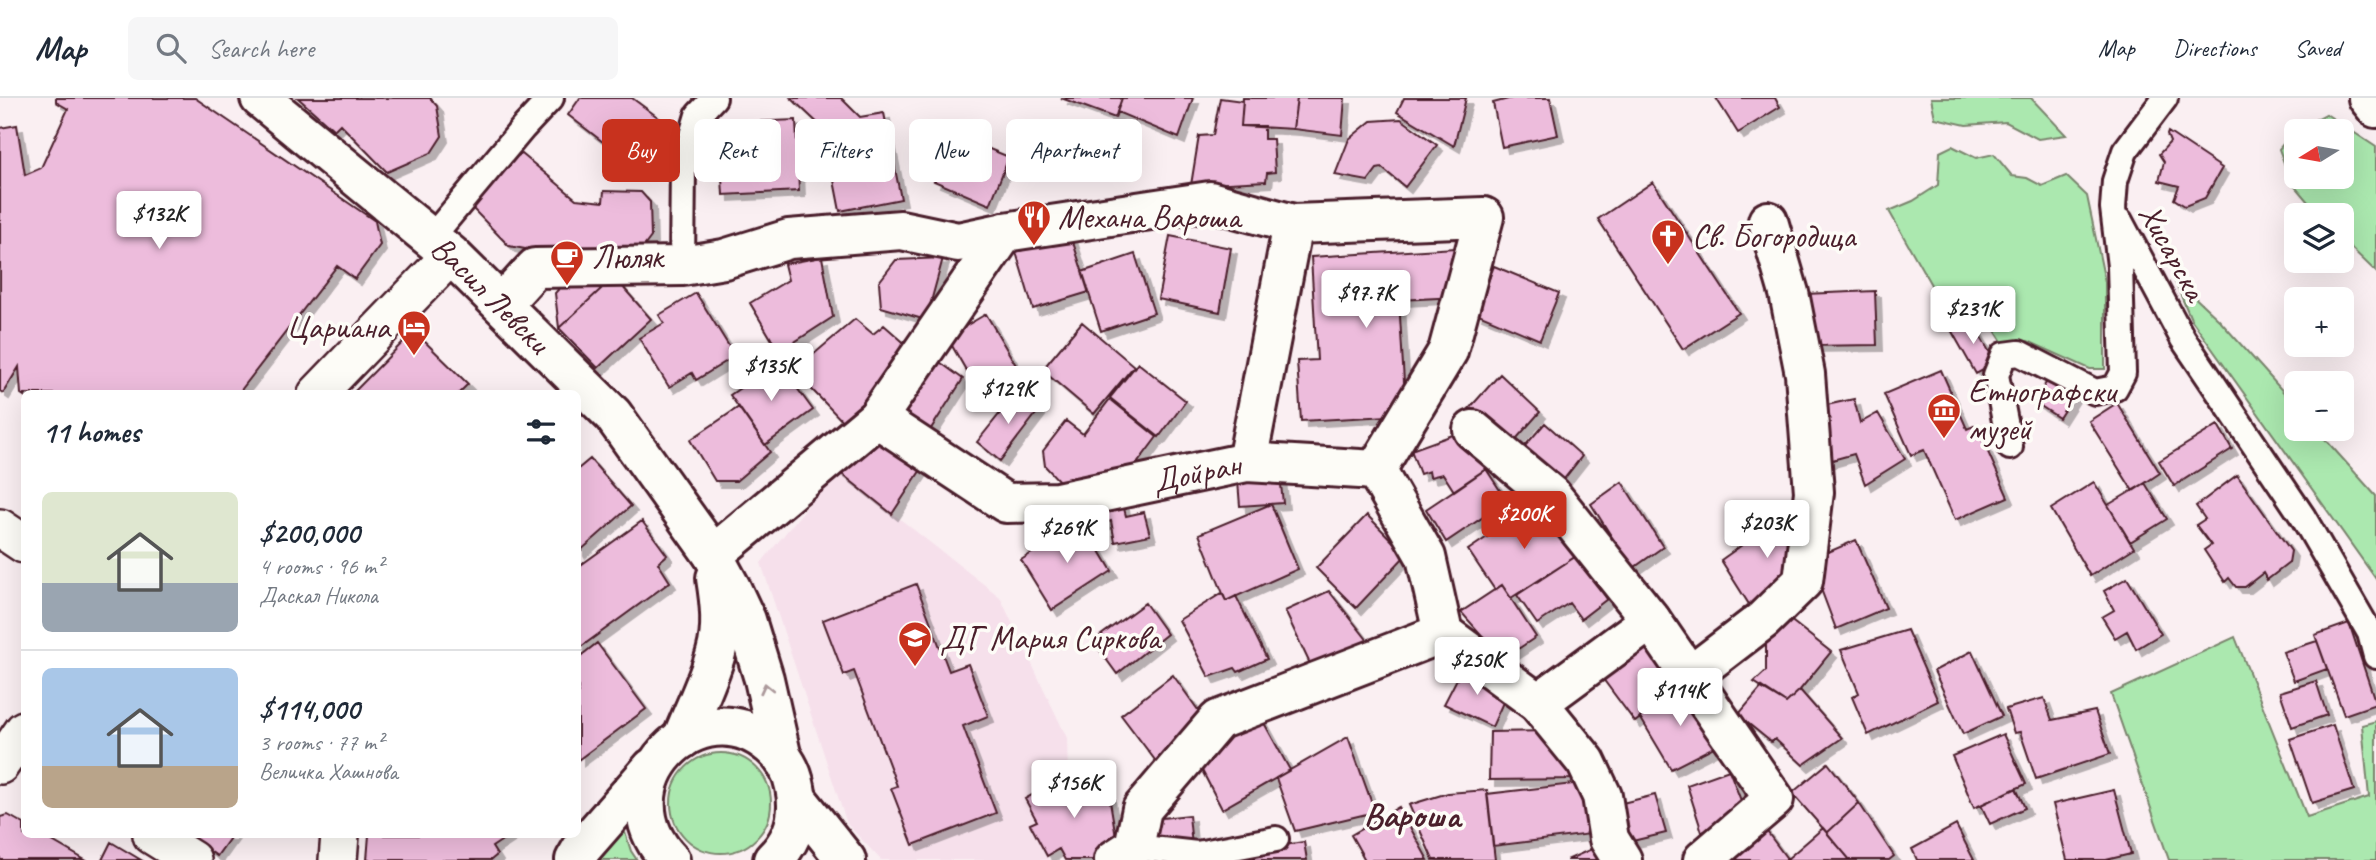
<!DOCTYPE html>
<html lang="en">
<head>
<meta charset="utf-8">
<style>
	:root { --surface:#fff; --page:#f6f6f7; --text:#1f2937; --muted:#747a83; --line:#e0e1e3; --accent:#c8321e }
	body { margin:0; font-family:Caveat,sans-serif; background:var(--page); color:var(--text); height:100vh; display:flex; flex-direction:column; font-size:26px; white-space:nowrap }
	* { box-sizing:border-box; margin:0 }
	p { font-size:23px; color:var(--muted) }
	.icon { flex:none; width:38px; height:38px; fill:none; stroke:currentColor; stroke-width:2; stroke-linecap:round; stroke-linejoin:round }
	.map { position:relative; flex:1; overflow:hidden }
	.sheet { position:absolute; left:21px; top:292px; width:560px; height:448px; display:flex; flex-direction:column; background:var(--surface); border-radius:10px; box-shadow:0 7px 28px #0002 }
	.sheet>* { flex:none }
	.banner { position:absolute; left:602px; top:21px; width:665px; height:63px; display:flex; gap:14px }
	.needle { width:46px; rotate:259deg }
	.fabs { position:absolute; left:2284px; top:21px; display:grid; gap:14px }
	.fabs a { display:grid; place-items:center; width:70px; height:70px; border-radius:10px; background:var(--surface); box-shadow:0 7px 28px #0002; font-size:35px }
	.price { position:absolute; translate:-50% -60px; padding:0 16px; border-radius:7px; background:#fff; color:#222; font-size:23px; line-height:46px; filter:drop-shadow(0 2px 4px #0008) }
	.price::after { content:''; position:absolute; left:50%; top:42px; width:21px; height:16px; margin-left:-10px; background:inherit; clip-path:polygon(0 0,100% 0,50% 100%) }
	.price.on { background:var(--accent); color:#fff }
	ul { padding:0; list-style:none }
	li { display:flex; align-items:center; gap:21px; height:175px; padding:0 21px }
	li+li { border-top:2px solid var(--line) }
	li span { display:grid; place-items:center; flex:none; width:196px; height:140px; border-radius:10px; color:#555 }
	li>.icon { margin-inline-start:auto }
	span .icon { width:84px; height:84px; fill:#fffc; stroke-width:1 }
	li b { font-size:30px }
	h2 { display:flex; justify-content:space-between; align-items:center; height:84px; padding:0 21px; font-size:30px }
	.pill { padding:0 24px; border-radius:10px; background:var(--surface); box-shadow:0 7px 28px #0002; font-size:24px; line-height:63px }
	.pill.on { background:var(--accent); color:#fff }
	header { display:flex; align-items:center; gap:42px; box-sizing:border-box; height:98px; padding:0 35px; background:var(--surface); border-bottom:2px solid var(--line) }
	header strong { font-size:33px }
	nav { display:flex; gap:38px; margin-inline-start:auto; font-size:24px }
	.search { width:490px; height:63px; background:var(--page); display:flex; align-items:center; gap:18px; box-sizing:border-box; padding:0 24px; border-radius:10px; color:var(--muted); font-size:26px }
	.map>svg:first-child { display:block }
	.built { fill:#f6e0eb }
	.green { fill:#abe8af; stroke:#7a846d; stroke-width:2; fill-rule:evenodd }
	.building { fill:#edbcdc; stroke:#4a1f2b; stroke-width:2; filter:url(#shadow) }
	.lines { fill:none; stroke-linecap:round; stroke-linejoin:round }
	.service-casing { stroke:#4a1f2b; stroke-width:30 }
	.pedestrian-casing { stroke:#4a1f2b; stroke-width:42 }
	.minor-casing { stroke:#4a1f2b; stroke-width:44 }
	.service { stroke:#fdfcf7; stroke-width:24 }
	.pedestrian { stroke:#fdfcf7; stroke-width:37 }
	.minor { stroke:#fdfcf7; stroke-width:38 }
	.oneway { stroke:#ac999b }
	.labels { text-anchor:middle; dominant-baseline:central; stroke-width:7; stroke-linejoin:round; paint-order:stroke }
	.poi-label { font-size:33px; fill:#4a1f2b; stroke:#fdfcf7; text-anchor:start }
	.street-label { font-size:33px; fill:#4a1f2b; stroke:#fdfcf7 }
	.neighbourhood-label { font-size:35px; font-weight:bold; fill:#4a1f2b; stroke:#fdfcf7 }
</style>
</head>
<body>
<header>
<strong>Map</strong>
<div class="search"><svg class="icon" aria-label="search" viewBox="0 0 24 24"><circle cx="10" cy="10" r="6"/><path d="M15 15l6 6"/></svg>Search here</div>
<nav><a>Map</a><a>Directions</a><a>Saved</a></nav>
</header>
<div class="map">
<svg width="2376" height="762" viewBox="0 0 2376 762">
	<defs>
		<filter id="shadow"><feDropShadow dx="6" dy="6" stdDeviation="0" flood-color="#0004"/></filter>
	</defs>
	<rect width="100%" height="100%" fill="#faeff2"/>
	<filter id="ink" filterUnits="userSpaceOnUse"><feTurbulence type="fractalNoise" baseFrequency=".0143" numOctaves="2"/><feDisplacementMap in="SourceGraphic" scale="14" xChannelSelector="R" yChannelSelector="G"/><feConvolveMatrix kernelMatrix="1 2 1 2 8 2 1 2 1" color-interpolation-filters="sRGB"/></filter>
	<g filter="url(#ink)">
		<path class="built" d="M837,372L1000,499L1067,640L1068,677L1037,723L1031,726L1049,762H881L847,726L761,465Z"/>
		<path class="green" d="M1931,0H2031L2066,37L2038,41L2006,24L1966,27L1935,20Z
			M2326,16L2376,49V174L2342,141V117H2319L2291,84L2279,51L2294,33ZM2342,33V79H2296V33Z
			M1952,48L1976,60L1994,56L2012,78L2027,80L2042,88L2066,78L2087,98L2105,184V271H2090L2028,243L2003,245L1976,203L1947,215L1889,113L1913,103L1938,87L1940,54Z
			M2173,179L2219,222L2296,308V331H2316L2376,398V481L2191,221Z
			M2235,539L2307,719L2369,699L2362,627L2376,623V762H2169L2111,596Z
			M671 705a50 50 0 1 1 100 0a50 50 0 1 1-100 0Z
			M624,731L631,753L637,762H592Z"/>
		<path class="building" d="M56,0H195L375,123L380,147L355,181L337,168L238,296H24V298L21,296L19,269L3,295L0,293V30L17,27L25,77L41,70L68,11L56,4Z
			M298,0H430L437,8L442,38L431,55L387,74L340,26L334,32Z
			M580,0H632L682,37L670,65L623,62L624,45L603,44L568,17Z
			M791,0H841L860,19L884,15L901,101L840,113L824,31Z
			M1061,0H1122L1115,20Z
			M1122,0H1193L1179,40L1117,14Z
			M1220,0L1243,3L1241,28H1264V41H1273L1275,74L1267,75L1266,83L1191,87L1199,38L1213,37Z
			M1243,0H1297L1293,31L1241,28Z
			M1297,0H1345L1342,37L1293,31Z
			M1404,0H1466L1454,48L1397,14Z
			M1512,0H1550L1558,37L1502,49L1493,5Z
			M1716,0H1775L1780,9L1738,35Z
			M1401,21L1437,47L1405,89L1382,70L1377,71L1368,83L1335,77L1349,41L1371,23Z
			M796,22L799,93L723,97L719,25Z
			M2168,34L2222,70L2205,100L2185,108L2174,101L2179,88L2159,83L2164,64L2159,56L2170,44L2167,37Z
			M953,36L1009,59L990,107L934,83Z
			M522,56L576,101L603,104L604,93L641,94L650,104L651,139L642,151L536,153L509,148L473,111L475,99L505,63Z
			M1653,84L1739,215L1683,251L1598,121Z
			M1071,138L1089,194L1033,211L1016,154Z
			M1170,138L1231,150L1220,214L1158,201Z
			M1455,150L1458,199L1399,202L1406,317L1301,323L1297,263L1317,262L1311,159Z
			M1135,156L1154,215L1101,233L1082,174Z
			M822,159L833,219L779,254L750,205L788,182L784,166Z
			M943,160L926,222L881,209L879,184L896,162Z
			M1494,168L1559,195L1540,242L1476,215Z
			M614,179L651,221L598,270L559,230Z
			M614,179L559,230L555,195L568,181Z
			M1875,193L1877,247L1806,248L1804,196Z
			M696,195L735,258L696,282L692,275L669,289L639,240L664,225L659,217Z
			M986,216L1017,269L978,293L947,239Z
			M1969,219L1996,265L1976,276L1950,230Z
			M855,221L873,236L884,227L910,250L849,330L794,273Z
			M1082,224L1134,268L1094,316L1042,272Z
			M414,233L468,286L458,296H352Z
			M937,262L963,281L923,343L894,323Z
			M778,264L813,312L765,347L730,297Z
			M1138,265L1186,303L1159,339L1110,300Z
			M1941,272L1967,331L1976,327L2008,399L1955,422L1924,352L1911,357L1884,296Z
			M1500,276L1540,314L1509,349L1467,313Z
			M2049,281L2073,298L2059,320L2033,303Z
			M1017,294L1039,312L1000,363L977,344Z
			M1110,301L1157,339L1133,371L1060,384L1045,368L1043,353L1066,323L1083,336Z
			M1854,301L1860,325L1878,315L1905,361L1865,386L1854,356L1825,364L1813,310Z
			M2117,305L2160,375L2133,393L2089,323Z
			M739,309L770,354L736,383H715L690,342Z
			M1545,325L1582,358L1557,390L1518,356Z
			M2218,327L2232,351L2174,388L2159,363Z
			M888,333L926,364L892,416L837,372Z
			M1461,334L1486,371L1454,393L1443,376L1430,379L1429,373L1420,376L1411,352Z
			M590,361L631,408L579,454L578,452V371Z
			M1279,368L1283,405L1240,408L1237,371Z
			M1486,371L1507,403L1446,444L1426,411Z
			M2237,377L2291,453L2289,465L2267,482L2263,475L2245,489H2236L2229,480L2225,484L2204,452L2211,447L2196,427L2205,421L2196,408Z
			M1622,384L1663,449L1632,471L1591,406Z
			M2094,384L2134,450L2090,478L2051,411Z
			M2145,385L2167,421L2130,444L2108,407Z
			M1120,395L1126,418L1144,414L1150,437L1115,444L1111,423L1094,428L1087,402Z
			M1542,402L1578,457L1511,500L1502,487L1495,492L1468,452Z
			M1271,406L1298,471L1226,503L1199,436Z
			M1798,407V478L1752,511L1721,462Z
			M1367,417L1406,457L1356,510L1316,470Z
			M642,423L667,457L658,465L670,484L578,551V469Z
			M1082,423L1112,473L1052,512L1021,462Z
			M1856,442L1886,510L1836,531L1810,462Z
			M1578,457L1607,501L1581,521L1569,505L1537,526L1517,497Z
			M2127,480L2161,536L2136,551L2127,533L2115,540L2102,519L2114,512L2104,493Z
			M916,486L949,573L968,566L988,618L963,628L996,715L913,747L891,690L897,688L854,573L844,577L823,522Z
			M1502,487L1536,539L1503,561L1461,514Z
			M1329,493L1372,548L1311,568L1285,513Z
			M1222,495L1226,503L1236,498L1267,561L1238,574L1235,570L1209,579L1179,522Z
			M1145,505L1167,536L1117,576L1093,543Z
			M1784,517L1831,554L1800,592L1786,605L1754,584L1766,573V535Z
			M2349,525L2376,606L2344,617L2315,537Z
			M1907,532L1938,603L1868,637L1852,599L1859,595L1841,552Z
			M2317,543L2327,571L2294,583L2283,554Z
			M1643,544L1677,591L1635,624L1600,577Z
			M597,545L646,611L578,662V560Z
			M1972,553L2002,618L1963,636L1934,573Z
			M1463,569L1509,591L1492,629L1444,606Z
			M1173,577L1208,626L1158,666L1121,617Z
			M2316,583L2327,617L2292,629L2280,594Z
			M1682,587L1722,645L1671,671L1640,619Z
			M1761,590L1786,605L1800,592L1842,640L1803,667L1775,641L1771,644L1738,617Z
			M2044,600L2052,622L2095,613L2110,656L2036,681L2020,634L2014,635L2006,611Z
			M1258,614L1290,672L1222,711L1195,659Z
			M2333,627L2354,692L2312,705L2290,641Z
			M1549,633L1578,681L1489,682L1490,634Z
			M2003,636L2026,686L1974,710L1952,658Z
			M1348,639L1375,714L1295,733L1276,680Z
			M1828,665L1859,705L1827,735L1792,695Z
			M1729,672L1747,718L1702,734L1687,687Z
			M1068,677L1108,691L1118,751L1098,762H1065L1059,751L1047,758L1030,726L1037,723L1025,701Z
			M1590,684L1599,735L1493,748L1487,696Z
			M2016,690L2025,710L1990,726L1981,707Z
			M1487,692L1495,762H1433L1409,707L1448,695Z
			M2114,692L2131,756L2106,762H2067L2053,706Z
			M1655,697L1666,735L1620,746L1610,708Z
			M1859,705L1894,758L1889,762H1850L1827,735Z
			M1399,709L1428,762H1365L1351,737Z
			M8,717L24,726V737H42L85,762H0V719Z
			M1189,717L1192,748L1157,751L1153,721Z
			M1762,727L1788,762H1723Z
			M1956,727L1974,762H1917L1912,751Z
			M1823,730L1850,762H1788L1787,761Z
			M187,737H232L217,758Z
			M369,737H510L492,749L497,757L491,762H367Z
			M111,744L141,762H102Z
			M1304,744L1307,762H1234L1233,755Z
			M1605,745L1614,762H1567Z"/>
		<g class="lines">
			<g class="service-casing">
				<path id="service" d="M2120,123L2183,241L2303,419L2370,535L2376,558
					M431,140L523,30L551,0
					M682,168L683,68L698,17L714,0
					M2010,349L1996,277L2004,257L2019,255L2095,294L2115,290L2123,275L2120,168L2113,110L2115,83L2125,53L2165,0
					M1134,749L1197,756L1276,741"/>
			</g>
			<g class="pedestrian-casing">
				<path id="pedestrian" d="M317,296L451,157
					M0,430L24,446
					M0,667L24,632
					M152,737L192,762
					M338,762L340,737"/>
			</g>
			<g class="minor-casing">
				<g id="minor">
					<path id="s1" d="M260,0L451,157L613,317L713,457L731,490L746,522L764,581L781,656"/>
					<path d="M2368,0L2376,10"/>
					<path d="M502,206L535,170L682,168L724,161L789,141L901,132L958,144L1005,134L1210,103L1293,126L1484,119L1448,253L1376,372"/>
					<path id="s2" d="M877,320L1006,405L1057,404L1247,364L1376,372"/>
					<path d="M1473,332L1552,398L1651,522L1774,701L1703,762"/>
					<path d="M1247,364L1293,126"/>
					<path d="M1376,372L1426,459L1443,535L1538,605L1586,664L1602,698L1609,741L1622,762"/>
					<path d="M713,457L877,320L1005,134"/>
					<path d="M1690,578L1763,522L1803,483L1814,394L1805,276L1789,195L1768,123"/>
					<path d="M1538,605L1651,522"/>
					<path d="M682,641C693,613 708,584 716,555C723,531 720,505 716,480"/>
					<path d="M798,702L846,762"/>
					<path d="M575,762L582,750L652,670"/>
					<path d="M670,762C599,688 699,585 771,648C784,659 792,672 795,689C801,717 794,742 773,762"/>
					<path d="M1114,762L1134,749L1142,711L1218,622L1443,535"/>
				</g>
			</g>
			<use href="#service" class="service"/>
			<use href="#pedestrian" class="pedestrian"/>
			<use href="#minor" class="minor"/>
		</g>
		<defs><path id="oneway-chevron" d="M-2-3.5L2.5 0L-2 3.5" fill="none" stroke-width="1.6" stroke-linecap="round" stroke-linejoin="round" transform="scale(1.75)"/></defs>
		<use class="oneway" href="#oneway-chevron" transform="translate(766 590) rotate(-103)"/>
	</g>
	<defs>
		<g id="restaurant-pin" transform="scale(1.75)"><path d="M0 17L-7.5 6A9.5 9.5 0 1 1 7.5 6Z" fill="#c8321e" stroke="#fdfcf7"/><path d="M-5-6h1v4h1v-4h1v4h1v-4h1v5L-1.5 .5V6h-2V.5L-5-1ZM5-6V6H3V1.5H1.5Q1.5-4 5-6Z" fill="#fff"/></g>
		<g id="church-pin" transform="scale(1.75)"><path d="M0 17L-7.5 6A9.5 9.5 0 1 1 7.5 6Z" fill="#c8321e" stroke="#fdfcf7"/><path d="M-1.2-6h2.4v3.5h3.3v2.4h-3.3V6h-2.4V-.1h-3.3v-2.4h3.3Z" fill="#fff"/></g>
		<g id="cafe-pin" transform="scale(1.75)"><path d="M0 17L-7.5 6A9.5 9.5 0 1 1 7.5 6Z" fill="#c8321e" stroke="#fdfcf7"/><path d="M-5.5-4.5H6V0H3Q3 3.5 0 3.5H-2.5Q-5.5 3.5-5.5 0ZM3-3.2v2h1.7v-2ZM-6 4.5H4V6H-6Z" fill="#fff"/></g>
		<g id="hotel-pin" transform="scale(1.75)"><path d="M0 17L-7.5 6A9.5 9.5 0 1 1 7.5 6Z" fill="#c8321e" stroke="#fdfcf7"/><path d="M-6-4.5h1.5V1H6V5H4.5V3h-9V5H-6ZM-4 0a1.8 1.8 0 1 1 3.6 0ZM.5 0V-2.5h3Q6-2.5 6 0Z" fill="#fff"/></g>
		<g id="museum-pin" transform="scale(1.75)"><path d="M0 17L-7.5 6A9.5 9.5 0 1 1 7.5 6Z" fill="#c8321e" stroke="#fdfcf7"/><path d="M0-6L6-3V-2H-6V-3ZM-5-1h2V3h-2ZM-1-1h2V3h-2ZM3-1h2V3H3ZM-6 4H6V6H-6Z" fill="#fff"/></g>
		<g id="school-pin" transform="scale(1.75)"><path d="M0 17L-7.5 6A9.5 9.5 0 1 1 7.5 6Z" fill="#c8321e" stroke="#fdfcf7"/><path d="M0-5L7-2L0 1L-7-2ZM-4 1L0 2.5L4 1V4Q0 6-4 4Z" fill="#fff"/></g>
	</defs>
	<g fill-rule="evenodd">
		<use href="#restaurant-pin" x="1034" y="119"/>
		<use href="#church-pin" x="1668" y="138"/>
		<use href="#cafe-pin" x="567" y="159"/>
		<use href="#hotel-pin" x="414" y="229"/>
		<use href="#museum-pin" x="1944" y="312"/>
		<use href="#school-pin" x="915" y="540"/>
	</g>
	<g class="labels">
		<g class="poi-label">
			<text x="1058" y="119">Механа Вароша</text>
			<text x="1692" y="138">Св. Богородица</text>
			<text x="592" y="159">Люляк</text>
			<text x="390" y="229" text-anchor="end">Цариана</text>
			<text x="1968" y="293">Етнографски<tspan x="1968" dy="38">музей</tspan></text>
			<text x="940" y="540">ДГ Мария Сиркова</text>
		</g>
		<g class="street-label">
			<text transform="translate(2173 154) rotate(61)">Хисарска</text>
			<text stroke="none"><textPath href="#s1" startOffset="303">Васил Левски</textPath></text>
			<text stroke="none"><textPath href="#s2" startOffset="348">Дойран</textPath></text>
		</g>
		<g class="neighbourhood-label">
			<text x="1412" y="717">Вароша</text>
		</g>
	</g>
</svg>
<div class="fabs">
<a><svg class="needle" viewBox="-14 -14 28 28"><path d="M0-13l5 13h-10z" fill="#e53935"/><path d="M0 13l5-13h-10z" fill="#747a83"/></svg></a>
<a><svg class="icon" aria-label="layers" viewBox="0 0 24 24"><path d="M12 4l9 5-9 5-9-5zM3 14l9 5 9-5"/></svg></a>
<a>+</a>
<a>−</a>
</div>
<b class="price" style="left:159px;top:153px">$132K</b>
<b class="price" style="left:1366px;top:232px">$97.7K</b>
<b class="price" style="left:1973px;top:248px">$231K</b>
<b class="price" style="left:771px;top:305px">$135K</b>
<b class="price" style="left:1008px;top:328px">$129K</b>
<b class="price on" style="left:1524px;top:453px">$200K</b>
<b class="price" style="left:1767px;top:462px">$203K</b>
<b class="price" style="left:1067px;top:467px">$269K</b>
<b class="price" style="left:1477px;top:599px">$250K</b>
<b class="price" style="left:1680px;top:630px">$114K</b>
<b class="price" style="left:1074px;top:722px">$156K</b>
<div class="banner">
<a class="pill on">Buy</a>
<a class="pill">Rent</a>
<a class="pill">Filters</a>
<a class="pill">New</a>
<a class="pill">Apartment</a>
</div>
<section class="sheet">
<h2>11 homes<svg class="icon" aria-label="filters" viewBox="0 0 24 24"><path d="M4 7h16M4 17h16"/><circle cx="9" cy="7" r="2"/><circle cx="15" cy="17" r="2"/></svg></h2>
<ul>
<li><span style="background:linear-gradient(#dfe7d0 65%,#9aa5b1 0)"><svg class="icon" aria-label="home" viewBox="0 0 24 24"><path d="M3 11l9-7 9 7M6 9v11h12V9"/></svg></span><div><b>$200,000</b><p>4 rooms · 96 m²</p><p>Даскал Никола</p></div></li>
<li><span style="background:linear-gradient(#a9c7e8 70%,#b9a48a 0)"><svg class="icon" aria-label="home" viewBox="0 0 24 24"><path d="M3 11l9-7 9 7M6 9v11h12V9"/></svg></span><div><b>$114,000</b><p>3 rooms · 77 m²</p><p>Величка Хашнова</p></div></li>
</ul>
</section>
</div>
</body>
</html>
